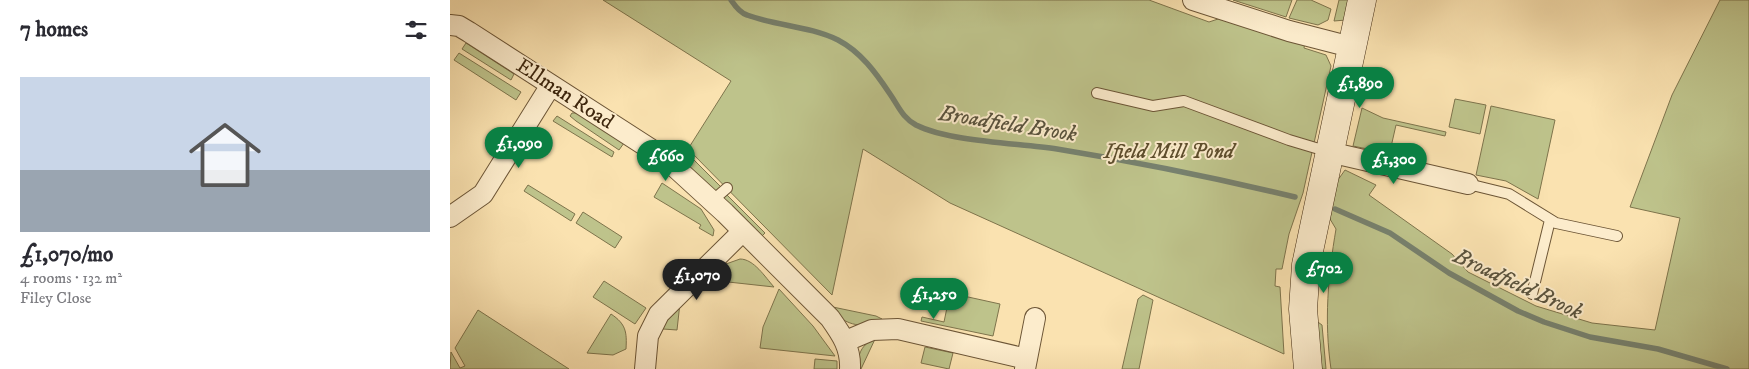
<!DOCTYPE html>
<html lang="en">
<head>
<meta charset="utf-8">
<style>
	:root { --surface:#fff; --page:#f2f2f3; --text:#2b2b33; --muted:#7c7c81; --accent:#0b8043 }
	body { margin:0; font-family:"IM FELL DW Pica",serif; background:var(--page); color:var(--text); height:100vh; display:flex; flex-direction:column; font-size:19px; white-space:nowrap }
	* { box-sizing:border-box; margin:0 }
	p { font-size:16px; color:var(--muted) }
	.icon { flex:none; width:28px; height:28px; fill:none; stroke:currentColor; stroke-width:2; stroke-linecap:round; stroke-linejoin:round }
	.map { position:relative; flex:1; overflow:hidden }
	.details { display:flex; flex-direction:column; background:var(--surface); width:450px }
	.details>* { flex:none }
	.price { position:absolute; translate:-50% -42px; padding:0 11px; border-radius:18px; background:var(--accent); color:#fff; font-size:16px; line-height:32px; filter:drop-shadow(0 1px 2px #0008) }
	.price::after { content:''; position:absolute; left:50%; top:30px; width:15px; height:11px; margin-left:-8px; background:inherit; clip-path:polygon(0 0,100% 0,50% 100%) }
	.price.current { background:#222; color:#fff }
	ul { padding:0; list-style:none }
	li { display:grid; align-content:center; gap:10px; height:265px; padding:0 20px }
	li span { display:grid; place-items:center; height:155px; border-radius:0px; color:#555 }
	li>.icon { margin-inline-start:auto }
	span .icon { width:90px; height:90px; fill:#fffc; stroke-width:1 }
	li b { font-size:21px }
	h2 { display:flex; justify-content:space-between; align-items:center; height:60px; padding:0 20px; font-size:21px }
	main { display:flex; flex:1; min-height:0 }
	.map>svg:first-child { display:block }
	.green { fill:#bec38b; stroke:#7e744c }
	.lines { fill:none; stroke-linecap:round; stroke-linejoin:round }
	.stream { stroke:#77816e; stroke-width:5.5 }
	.lane-casing { stroke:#6c5536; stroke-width:12 }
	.street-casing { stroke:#6c5536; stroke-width:22 }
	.secondary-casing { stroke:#3d260d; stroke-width:29 }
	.lane { stroke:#fceccc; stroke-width:10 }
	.street { stroke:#fceccc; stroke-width:20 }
	.secondary { stroke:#fceccc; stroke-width:28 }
	.labels { text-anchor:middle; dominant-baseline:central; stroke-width:4; stroke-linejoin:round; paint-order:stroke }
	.street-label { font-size:21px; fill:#3d260d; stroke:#fceccc }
	.park-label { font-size:21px; font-style:italic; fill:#5d4d2c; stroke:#fceccc }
	.water-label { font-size:22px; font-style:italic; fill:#5a533d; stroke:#fceccc }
</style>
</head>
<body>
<main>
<section class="details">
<h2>7 homes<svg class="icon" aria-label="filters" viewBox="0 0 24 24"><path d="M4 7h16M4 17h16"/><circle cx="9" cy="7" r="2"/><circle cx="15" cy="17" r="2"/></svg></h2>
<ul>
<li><span style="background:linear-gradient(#c9d6e8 60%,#9aa5b1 0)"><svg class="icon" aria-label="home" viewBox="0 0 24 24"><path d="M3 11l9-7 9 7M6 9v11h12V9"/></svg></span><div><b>£1,070/mo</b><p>4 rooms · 132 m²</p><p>Filey Close</p></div></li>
</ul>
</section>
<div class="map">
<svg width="1299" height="369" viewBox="0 0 1299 369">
	<rect width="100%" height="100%" fill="#fae2b0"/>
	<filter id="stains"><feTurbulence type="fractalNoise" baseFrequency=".004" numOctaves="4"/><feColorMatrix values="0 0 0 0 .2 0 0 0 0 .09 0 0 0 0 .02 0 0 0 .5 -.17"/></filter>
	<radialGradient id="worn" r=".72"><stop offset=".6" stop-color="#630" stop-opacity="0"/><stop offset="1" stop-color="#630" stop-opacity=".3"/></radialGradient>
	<path class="green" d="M153,0H699L759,22L771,18L855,42L854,48L876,55L881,66L853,193L839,234L832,269H826L825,286L830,287L834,354L500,203L413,149L382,295L238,149L281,81Z
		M783,0H842L836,17Z
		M847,0H861L881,9L878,20L868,25L839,18Z
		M889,0H901L896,20L884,21Z
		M1270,0H1299V369H881C874,321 878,276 886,229L880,219L885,184L895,170L926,185L919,195L1002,254L1018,272L1086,306L1142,323L1205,330L1230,218L1180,207L1222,95Z
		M16,43L64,74L61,80L12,49Z
		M9,53L71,92L66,100L4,60Z
		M1005,99L1036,105L1030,134L999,127Z
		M1041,106L1105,120L1088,199L1056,181L1026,175Z
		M912,108L933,118L996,132L995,136L946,125L941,147L937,153L903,146Z
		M122,113H127L174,143L169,150L126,121L120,116Z
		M107,116L164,152L162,157L103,121Z
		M236,152L271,187L265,193L230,158Z
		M212,183L251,209L264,230L263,236L249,228L251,225L204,197Z
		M78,185L125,214L121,221L74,191Z
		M275,193L315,233L310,238L270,198Z
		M133,212L172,237L165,248L126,223Z
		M290,259C304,259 315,277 324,287L260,280L276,264Z
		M154,281L196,308L185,324L143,297Z
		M329,289L363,326L385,356L310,348L313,327Z
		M500,293L550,304L543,336L471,321L472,317L494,322Z
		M693,295L703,300L689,369H672L688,299Z
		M230,303L227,330L213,329L212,320Z
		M378,306L426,316L432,319C410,331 393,324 378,306Z
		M28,310L119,369H0L1,352L10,368L15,366L5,348Z
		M161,314C176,324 177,332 176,349L163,355L137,353Z
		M865,320L872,325L876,369H869Z
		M426,337L411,369H408C408,352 411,346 426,337Z
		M475,347L503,353L499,369L471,363Z
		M365,359L387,361V369H364Z"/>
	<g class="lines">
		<path class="stream" d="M281,0C285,6 290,13 297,15C327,26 359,26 388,40C411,52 426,73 440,94C449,107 452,117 466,125C500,142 568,143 607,149C687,162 766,178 845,197
			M885,209L940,233L999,273L1068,311L1094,322L1140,337L1208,349L1277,369"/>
		<g class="lane-casing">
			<path id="lane" d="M647,93L703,106L734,101L839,140L879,152
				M1018,184L1059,194L1106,223L1167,236
				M262,201L277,188
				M1082,294L1100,220"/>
		</g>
		<g class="street-casing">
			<path id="street" d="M743,0L839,31L901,47
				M0,25L9,26L19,32L216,159L275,213L380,318C392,335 401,348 400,369
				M879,152L1018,184
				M0,217L33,194L101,85
				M396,341L422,330L448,329L577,359
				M195,369L198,336L209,314L293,231
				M575,369L585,318"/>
		</g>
		<g class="secondary-casing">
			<path id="secondary" d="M858,369L853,309L856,265L912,0"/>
		</g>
		<use href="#lane" class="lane"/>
		<use href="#street" class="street"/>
		<use href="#secondary" class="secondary"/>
	</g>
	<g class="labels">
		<g class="street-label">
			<text transform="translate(115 94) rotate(33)">Ellman Road</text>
		</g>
		<g class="park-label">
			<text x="719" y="152">Ifield Mill Pond</text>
		</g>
		<g class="water-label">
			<text transform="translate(558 124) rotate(9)">Broadfield Brook</text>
			<text transform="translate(1068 284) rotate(25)">Broadfield Brook</text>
		</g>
	</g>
	<rect width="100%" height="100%" filter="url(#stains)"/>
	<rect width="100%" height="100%" fill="url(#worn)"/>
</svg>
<b class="price" style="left:910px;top:109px">£1,890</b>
<b class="price" style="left:69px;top:169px">£1,090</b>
<b class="price" style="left:216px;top:182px">£660</b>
<b class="price" style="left:944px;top:185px">£1,300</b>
<b class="price" style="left:874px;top:294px">£702</b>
<b class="price current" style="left:247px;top:301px">£1,070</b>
<b class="price" style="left:484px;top:320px">£1,250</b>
</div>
</main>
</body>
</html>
